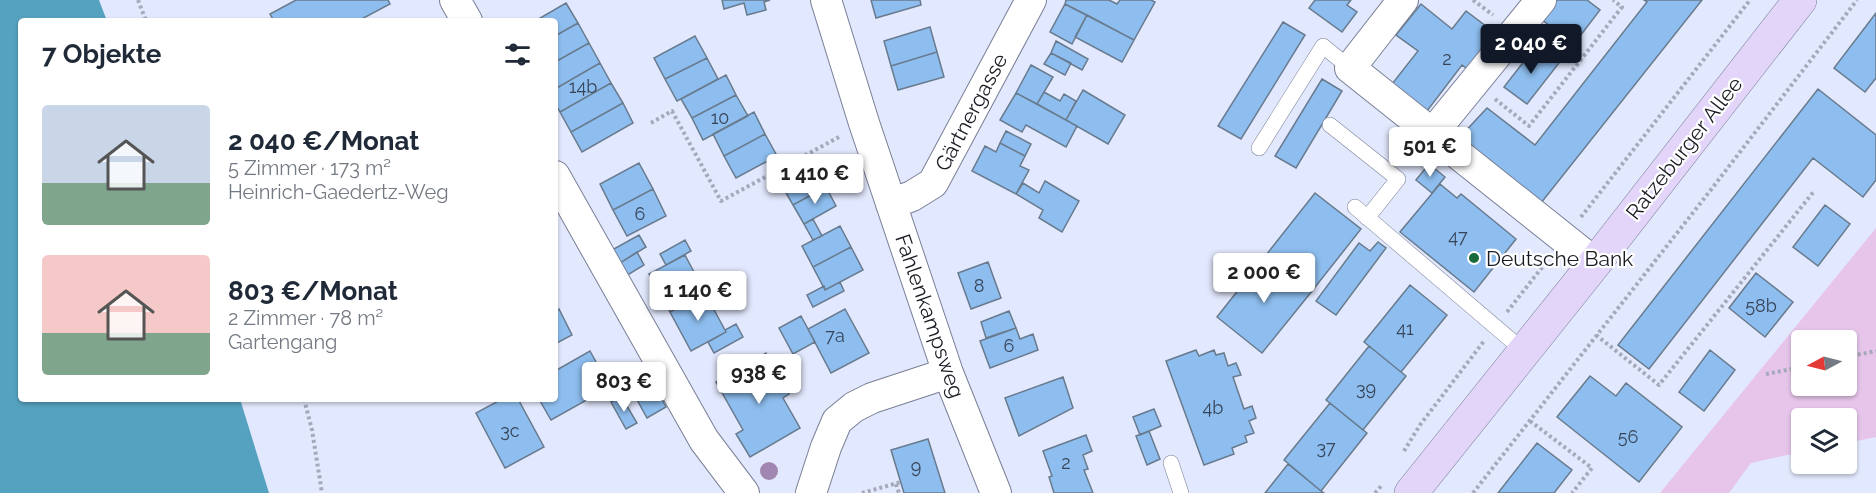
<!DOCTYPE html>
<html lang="de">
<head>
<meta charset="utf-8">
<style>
	:root { --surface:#fff; --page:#f6f6f7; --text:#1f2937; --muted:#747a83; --accent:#111827 }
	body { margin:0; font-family:Raleway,sans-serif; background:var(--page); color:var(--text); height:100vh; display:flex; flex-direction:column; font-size:22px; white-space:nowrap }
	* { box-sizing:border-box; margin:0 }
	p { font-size:20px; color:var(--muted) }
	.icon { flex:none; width:33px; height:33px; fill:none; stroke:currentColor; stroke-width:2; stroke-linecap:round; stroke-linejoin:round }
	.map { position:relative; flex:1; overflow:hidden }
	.details { position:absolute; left:18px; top:18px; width:540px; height:384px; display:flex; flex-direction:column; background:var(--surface); border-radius:6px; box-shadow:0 2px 4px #0004 }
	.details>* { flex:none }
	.needle { width:39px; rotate:263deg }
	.buttons { position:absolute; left:1791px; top:330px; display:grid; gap:12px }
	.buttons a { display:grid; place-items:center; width:66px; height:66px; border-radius:6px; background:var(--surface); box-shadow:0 2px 4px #0004; font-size:30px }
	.price { position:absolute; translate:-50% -51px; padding:0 14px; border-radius:6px; background:#fff; color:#222; font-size:20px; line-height:39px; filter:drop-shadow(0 2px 3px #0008) }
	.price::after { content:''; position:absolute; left:50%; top:36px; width:18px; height:14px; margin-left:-9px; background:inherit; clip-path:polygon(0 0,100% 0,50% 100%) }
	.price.active { background:var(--accent); color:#fff }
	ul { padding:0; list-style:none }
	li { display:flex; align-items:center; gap:18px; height:150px; padding:0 24px }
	li span { display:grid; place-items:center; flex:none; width:168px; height:120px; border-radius:6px; color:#555 }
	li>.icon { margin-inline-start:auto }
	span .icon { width:72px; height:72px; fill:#fffc; stroke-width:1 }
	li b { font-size:26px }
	h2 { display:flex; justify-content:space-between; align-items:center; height:72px; padding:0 24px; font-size:26px }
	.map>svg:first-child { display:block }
	.green { fill:#e7c5eb; fill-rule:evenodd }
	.water { fill:#55a2c0 }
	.building { fill:#8ebeef; stroke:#687a8d; stroke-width:1.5 }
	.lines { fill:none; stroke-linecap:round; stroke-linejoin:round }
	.service-casing { stroke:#797f96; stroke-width:16 }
	.minor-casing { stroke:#797f96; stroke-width:32 }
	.secondary-casing { stroke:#797f96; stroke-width:34 }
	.path { stroke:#a5aabb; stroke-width:4; stroke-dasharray:3 3; stroke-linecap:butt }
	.service { stroke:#fff; stroke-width:15 }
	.minor { stroke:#fff; stroke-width:30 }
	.secondary { stroke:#e2d5f9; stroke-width:33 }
	.tree { fill:#a286b2 }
	.poi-dot { fill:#196a3a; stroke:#fff; stroke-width:2 }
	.labels { text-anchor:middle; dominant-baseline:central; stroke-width:4.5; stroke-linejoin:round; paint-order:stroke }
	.number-label { font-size:18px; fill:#374458 }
	.street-label { font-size:21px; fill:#1a1c25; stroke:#fff }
	.poi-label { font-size:21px; fill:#1a1c25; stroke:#fff; text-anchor:start }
</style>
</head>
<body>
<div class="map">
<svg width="1876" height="493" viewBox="0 0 1876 493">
	<rect width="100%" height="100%" fill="#e2e8fd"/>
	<path class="green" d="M1876,228V437L1847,443L1846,418H1802L1801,452L1751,463L1729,493H1660ZM1802,340H1846V386H1802Z"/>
	<path class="water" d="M0,0H99L107,21H21V399H240L269,493H0Z"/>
	<path class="building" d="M296,0H388L390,4L358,21H274L270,14Z
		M722,0H770L764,2L766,10L747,15L744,3L724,9Z
		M871,0H920L921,5L876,18Z
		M1066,0H1109L1117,4L1120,0H1151L1155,2L1134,40L1065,4Z
		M1315,0H1351L1347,5L1357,12L1342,32L1309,8Z
		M1555,0H1587L1600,10L1574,44L1541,19Z
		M1644,0H1702L1541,203L1460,137L1487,108L1535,145L1647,2Z
		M566,3L578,23L555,36V21H535Z
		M1065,4L1087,15L1072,44L1050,32Z
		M1421,4L1452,29L1466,11L1499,36L1471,72L1462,65L1427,111L1392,84L1418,51L1396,35Z
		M1876,13V78L1865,92L1834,68Z
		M1087,15L1134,40L1122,62L1075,37Z
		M1283,22L1305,35L1241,139L1218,126Z
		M578,23L589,43L555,62V36Z
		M930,27L937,52L891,66L884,41Z
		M695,36L707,58L665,79L654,58Z
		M1056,41L1088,59L1082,70L1051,53Z
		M589,43L600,63L555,89V62Z
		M1536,46L1559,63L1527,104L1504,87Z
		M937,52L944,77L898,90L891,66Z
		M1051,53L1071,63L1065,75L1044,64Z
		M707,58L718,79L677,101L665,79Z
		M600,63L611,83L560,112L555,104V89Z
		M1031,65L1053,77L1037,104L1016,93Z
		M726,75L736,95L692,118L681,99Z
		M1322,79L1342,91L1296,168L1275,156Z
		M611,83L623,103L571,132L560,112Z
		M1818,89L1876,135V180L1863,197L1813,158L1649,369L1618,345Z
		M1083,90L1125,115L1108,144L1066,120Z
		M1044,92L1060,101L1064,94L1076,101L1066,120L1037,104Z
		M1016,93L1077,126L1066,147L1026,125L1022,132L1000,120Z
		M736,95L748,116L703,140L692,118Z
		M623,103L633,123L582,152L571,132Z
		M754,112L765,134L724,156L713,134Z
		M1006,131L1031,144L1025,156L1000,143Z
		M765,134L777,156L736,178L724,156Z
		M1000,143L1025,156L1020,166L1029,170L1016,194L972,171L985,146L996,152Z
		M639,163L653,189L613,210L600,184Z
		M1429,164L1445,177L1432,193L1416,180Z
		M815,168L826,187L793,205L782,186Z
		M1045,181L1079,201L1062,232L1039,218L1043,210L1016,194L1023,183L1039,193Z
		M1440,184L1457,198L1461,194L1516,239L1474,292L1400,232Z
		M826,187L836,206L804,224L793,205Z
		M653,189L666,216L627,236L613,210Z
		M1315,193L1361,229L1312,291L1266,255Z
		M1825,205L1850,224L1818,266L1793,247Z
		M813,219L822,236L813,240L804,224Z
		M840,226L851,247L813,267L802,246Z
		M639,235L646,247L620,263L612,250Z
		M685,240L691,251L666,265L660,254Z
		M1378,242L1386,248L1336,315L1316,301L1359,243L1370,251Z
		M851,247L863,270L825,290L813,267Z
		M637,252L644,265L626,276L620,263Z
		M685,255L705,293L670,312L649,274Z
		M1266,255L1312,291L1262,353L1217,317Z
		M988,262L1001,298L971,309L958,273Z
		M1756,273L1793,302L1765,337L1729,308Z
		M840,282L844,291L813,307L807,295L824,286L825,290Z
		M1410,285L1447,315L1401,372L1364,342Z
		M705,293L726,332L691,351L670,312Z
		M559,309L572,335L555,344V311Z
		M845,309L869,353L831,373L808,329Z
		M1009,311L1016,328L986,338L981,322Z
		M801,316L815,342L793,354L779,328Z
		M736,324L743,337L714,353L708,342L726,332L725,330Z
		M1016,328L1020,339L1033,334L1038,350L990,368L980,341Z
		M1369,346L1406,376L1363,430L1326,400Z
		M1196,350L1199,356L1214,350L1216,355L1224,353L1228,366L1236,363L1241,375L1233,377L1244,409L1252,406L1256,418L1249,421L1254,433L1245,436L1247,442L1232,448L1234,454L1204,465L1166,361Z
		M1710,350L1735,370L1704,411L1679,392Z
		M590,351L610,387L551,420L539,399H555V371Z
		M766,353L789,394L783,398L800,428L750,457L736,434L743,430L716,382Z
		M1590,376L1616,396L1626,383L1682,427L1639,482L1557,417Z
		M1063,377L1073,408L1019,436L1005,398Z
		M654,386L666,407L647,418L635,396Z
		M621,396L637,423L626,429L611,402Z
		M502,399H518L544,447L505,468L476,413Z
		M1330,403L1367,433L1321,491L1284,460Z
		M1154,409L1161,426L1140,435L1133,417Z
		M1149,431L1160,459L1147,465L1136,436Z
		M1086,435L1092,451L1083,455L1088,469L1084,470L1093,493H1054L1049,477L1052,476L1043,451Z
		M928,439L945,493H904L891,450Z
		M1537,443L1572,470L1554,493H1498Z
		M1288,464L1321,491L1324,493H1265Z"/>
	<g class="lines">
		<g class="service-casing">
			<path id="service" d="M1330,125L1398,179L1367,218
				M1259,148L1323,46L1350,68
				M1355,207L1525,352
				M1171,463L1181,493"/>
		</g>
		<g class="minor-casing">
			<path id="minor" d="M455,0L467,21
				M826,0L864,123L948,373L996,493
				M1403,0L1350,68L1595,263
				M1432,134L1541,0
				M555,176L704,440L744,493
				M891,204L912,196L933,183L1031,0
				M811,493L826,447L837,421L854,407L872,398L948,373"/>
		</g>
		<g class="secondary-casing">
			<path id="secondary" d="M1411,493L1595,263L1800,0"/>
		</g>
		<path class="path" d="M138,0L146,21
			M1473,0L1493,15
			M1495,99L1529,126L1622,7L1613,0
			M651,123L672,111L721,201L839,137
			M1581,217L1750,0
			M1507,312L1547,261
			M1596,335L1659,385L1815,190
			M1846,357L1876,351
			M1766,374L1802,367
			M304,399L312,430L322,493
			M1530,421L1592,468L1572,493
			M1404,451L1420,425L1484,341
			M896,484L899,493
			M862,493L901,482
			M1375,493L1382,485
			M1473,493L1710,191L1857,0"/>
		<use href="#service" class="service"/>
		<use href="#minor" class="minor"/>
		<use href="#secondary" class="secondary"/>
	</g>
	<circle class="tree" cx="769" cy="471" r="9"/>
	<circle class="poi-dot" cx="1474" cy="258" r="6"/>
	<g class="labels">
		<g class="number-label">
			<text x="1447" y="58">2</text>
			<text x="583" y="86">14b</text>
			<text x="720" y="117">10</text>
			<text x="640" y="213">6</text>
			<text x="1458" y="236">47</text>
			<text x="979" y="285">8</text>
			<text x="1761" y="305">58b</text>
			<text x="1405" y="328">41</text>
			<text x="835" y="335">7a</text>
			<text x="1009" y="345">6</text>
			<text x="1366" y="388">39</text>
			<text x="1213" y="407">4b</text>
			<text x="510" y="430">3c</text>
			<text x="1628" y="436">56</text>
			<text x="1326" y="447">37</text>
			<text x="1066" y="462">2</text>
			<text x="916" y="466">9</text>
		</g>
		<g class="street-label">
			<text transform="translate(971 112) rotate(-62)">Gärtnergasse</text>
			<text transform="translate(1684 148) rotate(-52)">Ratzeburger Allee</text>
			<text transform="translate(930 316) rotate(71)">Fahlenkampsweg</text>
		</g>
		<g class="poi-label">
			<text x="1486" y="258">Deutsche Bank</text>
		</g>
	</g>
</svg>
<div class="buttons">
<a><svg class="needle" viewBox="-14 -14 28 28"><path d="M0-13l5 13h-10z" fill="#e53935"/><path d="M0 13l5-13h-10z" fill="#747a83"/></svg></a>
<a><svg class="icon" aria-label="layers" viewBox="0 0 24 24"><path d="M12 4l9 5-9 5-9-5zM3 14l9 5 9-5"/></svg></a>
</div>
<b class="price active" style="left:1531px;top:75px">2 040 €</b>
<b class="price" style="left:1430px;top:178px">501 €</b>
<b class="price" style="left:815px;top:205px">1 410 €</b>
<b class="price" style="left:1264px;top:304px">2 000 €</b>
<b class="price" style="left:698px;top:322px">1 140 €</b>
<b class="price" style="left:759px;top:405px">938 €</b>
<b class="price" style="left:624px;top:413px">803 €</b>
<section class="details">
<h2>7 Objekte<svg class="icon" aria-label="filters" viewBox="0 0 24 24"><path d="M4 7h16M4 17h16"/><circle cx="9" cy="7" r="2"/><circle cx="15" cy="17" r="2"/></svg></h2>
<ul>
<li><span style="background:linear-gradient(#c9d6e8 65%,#7fa58c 0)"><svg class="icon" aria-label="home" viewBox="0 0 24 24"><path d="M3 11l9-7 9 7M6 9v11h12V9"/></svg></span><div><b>2 040 €/Monat</b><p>5 Zimmer · 173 m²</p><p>Heinrich-Gaedertz-Weg</p></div></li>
<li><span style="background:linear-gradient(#f6c9c9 65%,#7fa58c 0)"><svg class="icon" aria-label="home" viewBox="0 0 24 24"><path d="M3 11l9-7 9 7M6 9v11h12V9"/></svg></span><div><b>803 €/Monat</b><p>2 Zimmer · 78 m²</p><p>Gartengang</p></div></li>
</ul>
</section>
</div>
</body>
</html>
